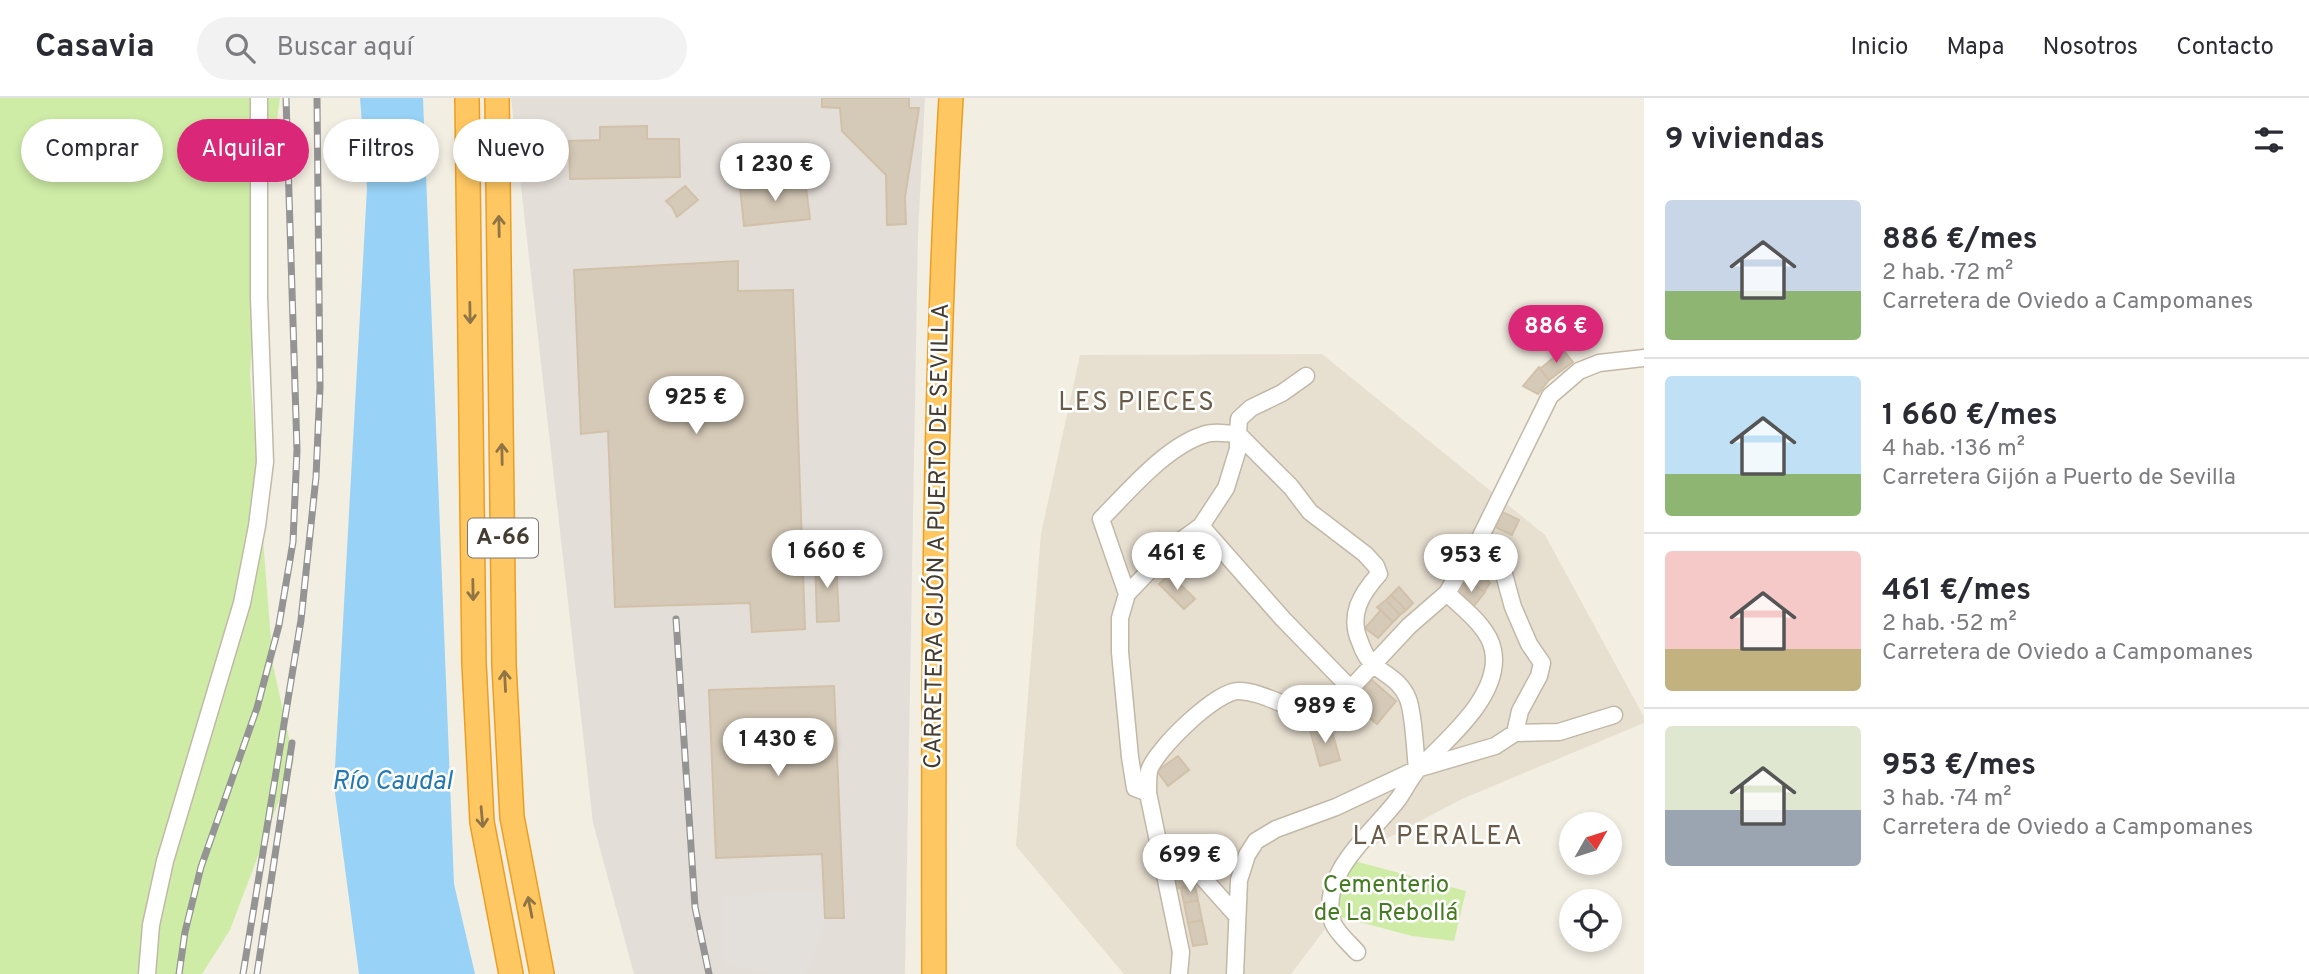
<!DOCTYPE html>
<html lang="es">
<head>
<meta charset="utf-8">
<style>
	:root { --surface:#fff; --page:#f2f2f3; --text:#2b2b33; --muted:#7c7c81; --line:#e1e1e2; --accent:#db2777 }
	body { margin:0; font-family:Overpass,sans-serif; background:var(--page); color:var(--text); height:100vh; display:flex; flex-direction:column; font-size:26px; white-space:nowrap }
	* { box-sizing:border-box; margin:0 }
	p { font-size:23px; color:var(--muted) }
	.icon { flex:none; width:38px; height:38px; fill:none; stroke:currentColor; stroke-width:2; stroke-linecap:round; stroke-linejoin:round }
	.map { position:relative; flex:1; overflow:hidden }
	.panel { display:flex; flex-direction:column; background:var(--surface); width:665px }
	.panel>* { flex:none }
	.top-card { position:absolute; left:21px; top:21px; width:665px; height:63px; display:flex; gap:14px }
	.needle { width:46px; rotate:51deg }
	.controls { position:absolute; left:1559px; top:714px; display:grid; gap:14px }
	.controls a { display:grid; place-items:center; width:63px; height:63px; border-radius:50%; background:var(--surface); box-shadow:0 4px 10px #0003; font-size:35px }
	.price { position:absolute; translate:-50% -60px; padding:0 16px; border-radius:24px; background:#fff; color:#222; font-size:23px; line-height:46px; filter:drop-shadow(0 2px 4px #0008) }
	.price::after { content:''; position:absolute; left:50%; top:42px; width:21px; height:16px; margin-left:-10px; background:inherit; clip-path:polygon(0 0,100% 0,50% 100%) }
	.price.active { background:var(--accent); color:#fff }
	ul { padding:0; list-style:none }
	li { display:flex; align-items:center; gap:21px; height:175px; padding:0 21px }
	li+li { border-top:2px solid var(--line) }
	li span { display:grid; place-items:center; flex:none; width:196px; height:140px; border-radius:7px; color:#555 }
	li>.icon { margin-inline-start:auto }
	span .icon { width:84px; height:84px; fill:#fffc; stroke-width:1 }
	li b { font-size:30px }
	h2 { display:flex; justify-content:space-between; align-items:center; height:84px; padding:0 21px; font-size:30px }
	.tag { padding:0 24px; border-radius:32px; background:var(--surface); box-shadow:0 4px 10px #0003; font-size:24px; line-height:63px }
	.tag.active { background:var(--accent); color:#fff }
	header { display:flex; align-items:center; gap:42px; box-sizing:border-box; height:98px; padding:0 35px; background:var(--surface); border-bottom:2px solid var(--line) }
	header strong { font-size:33px }
	nav { display:flex; gap:38px; margin-inline-start:auto; font-size:24px }
	.search { width:490px; height:63px; background:var(--page); display:flex; align-items:center; gap:18px; box-sizing:border-box; padding:0 24px; border-radius:38px; color:var(--muted); font-size:26px }
	main { display:flex; flex:1; min-height:0 }
	.map>svg:first-child { display:block }
	.residential { fill:#e7dfd0 }
	.industrial { fill:#e4ded8 }
	.green { fill:#ceeca6 }
	.parking { fill:#e3e0db }
	.water { fill:#98d2f6 }
	.building { fill:#d5c9b7; stroke:#d1c1a9; stroke-width:2 }
	.lines { fill:none; stroke-linecap:round; stroke-linejoin:round }
	.minor-casing { stroke:#c2b8a7; stroke-width:19 }
	.highway-casing { stroke:#eb9e24; stroke-width:26 }
	.minor { stroke:#fff; stroke-width:16 }
	.highway { stroke:#ffc761; stroke-width:23 }
	.rail-casing { stroke:#949494; stroke-width:7 }
	.rail { stroke:#fff; stroke-width:4.5; stroke-dasharray:13; stroke-linecap:butt }
	.oneway { stroke:#8f7445 }
	.labels { text-anchor:middle; dominant-baseline:central; stroke-width:5; stroke-linejoin:round; paint-order:stroke }
	.shield { fill:#fff; stroke:#7d7770; stroke-width:2 }
	.shield-label { font-size:23px; font-weight:bold; fill:#453d32 }
	.street-label { font-size:24px; fill:#453d32; stroke:#fff }
	.park-label { font-size:24px; fill:#457b21; stroke:#fff }
	.neighbourhood-label { font-size:26px; letter-spacing:2px; fill:#695b48; stroke:#fff }
	.water-label { font-size:26px; font-style:italic; fill:#2278b1; stroke:#fff }
</style>
</head>
<body>
<header>
<strong>Casavia</strong>
<div class="search"><svg class="icon" aria-label="search" viewBox="0 0 24 24"><circle cx="10" cy="10" r="6"/><path d="M15 15l6 6"/></svg>Buscar aquí</div>
<nav><a>Inicio</a><a>Mapa</a><a>Nosotros</a><a>Contacto</a></nav>
</header>
<main>
<div class="map">
<svg width="1644" height="876" viewBox="0 0 1644 876">
	<rect width="100%" height="100%" fill="#f3eee2"/>
	<path class="residential" d="M1322,256L1545,437L1644,619V625L1462,701L1348,761L1331,823L1291,876H1124L1016,748L1041,436L1080,257Z"/>
	<path class="industrial" d="M511,0H925L918,135L905,876H634L593,725Z"/>
	<path class="green" d="M0,0H280L256,175L250,277L273,567L294,663L230,832L202,876H0Z
		M1347,761L1466,793L1454,843L1412,838L1333,817Z"/>
	<path class="parking" d="M824,793L825,820L816,852L805,876H771L724,865V798Z"/>
	<path class="water" d="M360,0H423L454,786L475,876H359L334,687L367,90Z"/>
	<path class="building" d="M822,0H909V10H919L905,99L906,126L887,127L886,77L842,33L840,10L822,9Z
		M647,28V41H679L680,79L570,81L569,43L600,42V29Z
		M805,81L810,121L744,128L740,89Z
		M685,88L698,102L677,119L672,109L666,103Z
		M738,163V193L793,192L805,531L752,534L750,505L615,509L608,333L581,336L574,172Z
		M1563,252L1573,264L1549,282L1540,271Z
		M1539,269L1549,282L1538,296L1523,288Z
		M1502,414L1519,422L1512,437L1495,429Z
		M836,460L839,523L817,524L815,461Z
		M1478,465L1492,475L1488,484L1472,473Z
		M1472,473L1490,485L1484,494L1467,483Z
		M1170,476L1195,501L1184,511L1159,486Z
		M1467,483L1485,494L1473,509L1457,499Z
		M1399,489L1413,505L1406,512L1391,497Z
		M1391,497L1406,512L1400,517L1386,502Z
		M1386,502L1400,517L1393,524L1377,509Z
		M1381,512L1393,524L1378,540L1365,530Z
		M1372,582L1396,603L1377,626L1352,605Z
		M834,588L844,820H825L822,756L716,760L709,592Z
		M1330,626L1340,662L1320,668L1310,632Z
		M1178,658L1189,672L1168,688L1157,673Z
		M1185,744L1197,784L1176,791L1163,749Z
		M1195,788L1198,802L1184,805L1181,791Z
		M1198,802L1202,822L1188,825L1184,805Z
		M1202,822L1207,846L1193,848L1188,825Z"/>
	<g class="lines">
		<g class="minor-casing">
			<path id="minor" d="M1306,278L1282,295L1251,310L1239,321L1238,336L1291,389L1310,414L1365,456L1376,468L1379,476C1361,496 1348,517 1360,544C1363,553 1367,561 1374,567C1387,578 1401,583 1408,601C1414,617 1415,653 1417,671
				M1201,428L1283,521L1351,591
				M1127,496L1101,421C1129,393 1167,347 1206,336C1215,333 1228,336 1238,336V351L1226,390L1201,428L1172,449L1127,496L1120,520V554L1130,659L1135,690L1148,695
				M1515,635L1559,634L1614,617
				M1204,781L1237,818
				M1357,854C1350,846 1337,835 1333,825C1317,776 1373,735 1399,700C1406,690 1411,678 1420,669C1448,641 1502,596 1493,552C1489,529 1462,510 1447,495
				M147,876L151,827L165,763L242,505L257,428L265,364L259,199V0
				M1179,876L1181,854L1148,695C1148,688 1148,680 1149,673C1155,652 1217,592 1239,593C1276,594 1305,631 1340,602L1409,528L1447,495L1479,442L1550,298L1579,273L1599,265L1644,260
				M1235,876L1239,782L1247,757L1256,743L1276,731L1336,709L1417,671L1495,648L1515,635L1520,613L1539,578L1542,565L1529,546L1513,509L1500,462L1479,442"/>
		</g>
		<g class="highway-casing">
			<path id="highway" d="M467,0L474,565L482,724L511,876
				M497,0L504,567L512,719L542,876
				M934,876C933,584 934,291 951,0"/>
		</g>
		<use href="#minor" class="minor"/>
		<use href="#highway" class="highway"/>
		<g class="rail-casing">
			<path id="rail" d="M676,521L695,809L709,876
				M179,876L185,834L201,769L257,610L279,527L293,444L297,352L286,0
				M243,876L301,522L316,379L320,289L317,0
				M257,876L292,645"/>
		</g>
		<use href="#rail" class="rail"/>
	</g>
	<defs><path id="oneway-shaft" d="M-6 0H5M1.5-3L5.5 0L1.5 3" fill="none" stroke-width="1.6" stroke-linecap="round" stroke-linejoin="round" transform="scale(1.75)"/></defs>
	<g class="oneway">
		<use href="#oneway-shaft" transform="translate(499 128) rotate(-91)"/>
		<use href="#oneway-shaft" transform="translate(470 215) rotate(89)"/>
		<use href="#oneway-shaft" transform="translate(502 356) rotate(-91)"/>
		<use href="#oneway-shaft" transform="translate(473 492) rotate(89)"/>
		<use href="#oneway-shaft" transform="translate(505 583) rotate(-93)"/>
		<use href="#oneway-shaft" transform="translate(482 719) rotate(85)"/>
		<use href="#oneway-shaft" transform="translate(530 809) rotate(-101)"/>
	</g>
	<g class="labels">
		<rect class="shield" x="468" y="420.5" width="70" height="39" rx="5"/>
		<g class="shield-label">
			<text x="503" y="440">A-66</text>
		</g>
		<g class="street-label">
			<text transform="translate(938 438) rotate(-89)">CARRETERA GIJÓN A PUERTO DE SEVILLA</text>
		</g>
		<g class="park-label">
			<text x="1386" y="788">Cementerio<tspan x="1386" dy="28">de La Rebollá</tspan></text>
		</g>
		<g class="neighbourhood-label">
			<text x="1137" y="305">LES PIECES</text>
			<text x="1438" y="739">LA PERALEA</text>
		</g>
		<g class="water-label">
			<text x="392" y="684">Río Caudal</text>
		</g>
	</g>
</svg>
<div class="controls">
<a><svg class="needle" viewBox="-14 -14 28 28"><path d="M0-13l5 13h-10z" fill="#e53935"/><path d="M0 13l5-13h-10z" fill="#7c7c81"/></svg></a>
<a><svg class="icon" aria-label="locate" viewBox="0 0 24 24"><circle cx="12" cy="12" r="6"/><path d="M12 2v4M12 18v4M2 12h4M18 12h4"/></svg></a>
</div>
<b class="price" style="left:775px;top:105px">1 230 €</b>
<b class="price active" style="left:1556px;top:267px">886 €</b>
<b class="price" style="left:696px;top:338px">925 €</b>
<b class="price" style="left:827px;top:492px">1 660 €</b>
<b class="price" style="left:1177px;top:494px">461 €</b>
<b class="price" style="left:1471px;top:496px">953 €</b>
<b class="price" style="left:1325px;top:647px">989 €</b>
<b class="price" style="left:778px;top:680px">1 430 €</b>
<b class="price" style="left:1190px;top:796px">699 €</b>
<div class="top-card">
<a class="tag">Comprar</a>
<a class="tag active">Alquilar</a>
<a class="tag">Filtros</a>
<a class="tag">Nuevo</a>
</div>
</div>
<section class="panel">
<h2>9 viviendas<svg class="icon" aria-label="filters" viewBox="0 0 24 24"><path d="M4 7h16M4 17h16"/><circle cx="9" cy="7" r="2"/><circle cx="15" cy="17" r="2"/></svg></h2>
<ul>
<li><span style="background:linear-gradient(#c9d6e8 65%,#8fb573 0)"><svg class="icon" aria-label="home" viewBox="0 0 24 24"><path d="M3 11l9-7 9 7M6 9v11h12V9"/></svg></span><div><b>886 €/mes</b><p>2 hab. · 72 m²</p><p>Carretera de Oviedo a Campomanes</p></div></li>
<li><span style="background:linear-gradient(#bfe0f5 70%,#8fb573 0)"><svg class="icon" aria-label="home" viewBox="0 0 24 24"><path d="M3 11l9-7 9 7M6 9v11h12V9"/></svg></span><div><b>1 660 €/mes</b><p>4 hab. · 136 m²</p><p>Carretera Gijón a Puerto de Sevilla</p></div></li>
<li><span style="background:linear-gradient(#f6c9c9 70%,#c2b280 0)"><svg class="icon" aria-label="home" viewBox="0 0 24 24"><path d="M3 11l9-7 9 7M6 9v11h12V9"/></svg></span><div><b>461 €/mes</b><p>2 hab. · 52 m²</p><p>Carretera de Oviedo a Campomanes</p></div></li>
<li><span style="background:linear-gradient(#dfe7d0 60%,#9aa5b1 0)"><svg class="icon" aria-label="home" viewBox="0 0 24 24"><path d="M3 11l9-7 9 7M6 9v11h12V9"/></svg></span><div><b>953 €/mes</b><p>3 hab. · 74 m²</p><p>Carretera de Oviedo a Campomanes</p></div></li>
</ul>
</section>
</main>
</body>
</html>
